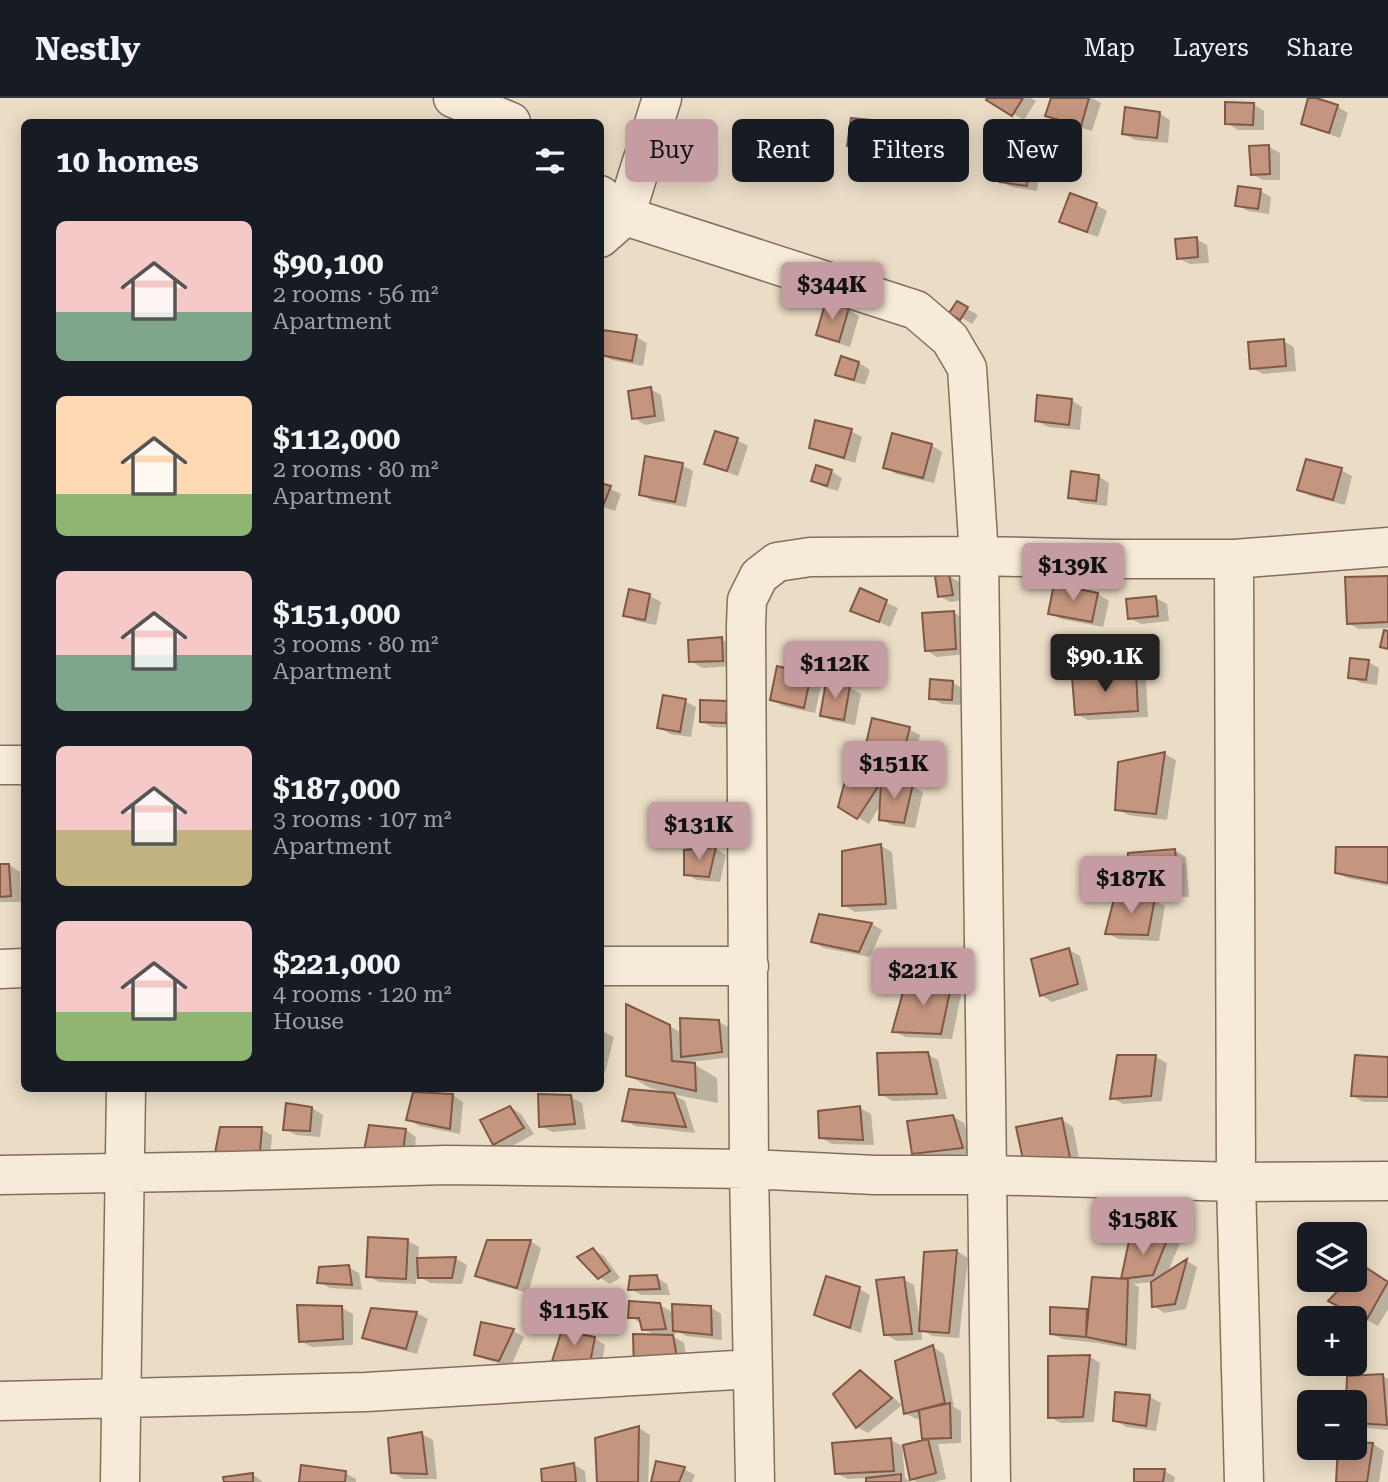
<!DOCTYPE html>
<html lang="en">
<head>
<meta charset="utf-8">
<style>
	:root { --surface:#171b24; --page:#242831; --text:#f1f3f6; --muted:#9ea1a6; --line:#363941; --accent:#c49ca2 }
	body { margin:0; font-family:"Roboto Serif",serif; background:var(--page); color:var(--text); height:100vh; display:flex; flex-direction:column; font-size:26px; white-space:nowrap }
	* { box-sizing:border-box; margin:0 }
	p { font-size:23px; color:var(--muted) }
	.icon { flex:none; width:38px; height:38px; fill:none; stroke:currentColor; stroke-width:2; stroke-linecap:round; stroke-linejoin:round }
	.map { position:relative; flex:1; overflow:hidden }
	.panel { position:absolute; left:21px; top:21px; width:583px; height:973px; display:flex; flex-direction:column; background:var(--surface); border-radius:10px; box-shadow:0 4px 18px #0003 }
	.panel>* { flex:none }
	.guide { position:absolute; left:625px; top:21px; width:658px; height:63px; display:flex; gap:14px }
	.buttons { position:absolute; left:1297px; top:1124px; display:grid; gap:14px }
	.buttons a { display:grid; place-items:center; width:70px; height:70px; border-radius:10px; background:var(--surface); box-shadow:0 4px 18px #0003; font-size:35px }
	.price { position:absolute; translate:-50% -60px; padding:0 16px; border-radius:7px; background:var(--accent); color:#111; font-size:23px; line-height:46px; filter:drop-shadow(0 2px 4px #0008) }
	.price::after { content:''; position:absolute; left:50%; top:42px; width:21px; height:16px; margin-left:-10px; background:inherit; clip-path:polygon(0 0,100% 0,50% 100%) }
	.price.active { background:#222; color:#fff }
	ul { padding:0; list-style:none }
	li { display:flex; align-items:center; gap:21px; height:175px; padding:0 35px }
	li span { display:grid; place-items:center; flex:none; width:196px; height:140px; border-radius:10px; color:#555 }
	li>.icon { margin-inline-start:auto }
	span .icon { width:84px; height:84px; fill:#fffc; stroke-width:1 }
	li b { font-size:30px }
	h2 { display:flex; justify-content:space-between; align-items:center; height:84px; padding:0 35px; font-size:30px }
	.chip { padding:0 24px; border-radius:10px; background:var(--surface); box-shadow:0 4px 18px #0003; font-size:24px; line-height:63px }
	.chip.active { background:var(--accent); color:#111 }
	header { display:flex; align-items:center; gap:42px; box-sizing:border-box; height:98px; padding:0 35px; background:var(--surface); border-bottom:2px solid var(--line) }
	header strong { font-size:33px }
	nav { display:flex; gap:38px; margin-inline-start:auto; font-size:24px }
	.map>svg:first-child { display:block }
	.shadow { fill:#0003 }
	.building { fill:#c5967f; stroke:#815845; stroke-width:2 }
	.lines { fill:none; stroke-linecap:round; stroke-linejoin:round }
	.minor-casing { stroke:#846e5d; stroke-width:41 }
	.minor { stroke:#f6ead8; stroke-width:38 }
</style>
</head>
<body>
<header>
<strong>Nestly</strong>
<nav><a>Map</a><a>Layers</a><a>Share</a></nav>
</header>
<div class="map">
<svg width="1388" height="1384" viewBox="0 0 1388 1384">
	<rect width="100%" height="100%" fill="#eadcc5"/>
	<path class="shadow" d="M989,0H1031L1036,3L1024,22L988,1Z
		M1053,0H1092L1101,5L1092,33L1058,23L1047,17Z
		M1310,0L1337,8L1348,15L1340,40L1314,31L1303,25Z
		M1253,6L1264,13V32H1238L1227,25Z
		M1159,15L1170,22L1168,45L1135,42L1124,36Z
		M880,24L891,31L889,57L860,53L849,47Z
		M1269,49L1280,55V82H1263L1252,76Z
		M1029,66L1040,73L1037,93L1011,89L1000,83Z
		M1260,93L1271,99L1269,116L1248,113L1237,107Z
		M1071,98L1096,107L1107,113L1098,139L1072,130L1061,123Z
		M1196,141L1207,147L1209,165L1190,166L1178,160Z
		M828,205L849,212L859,218L850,249L829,242L818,236Z
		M957,205L978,217L972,226L952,214Z
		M636,239L647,245L643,268L612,262L601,256Z
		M1283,243L1294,249L1296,273L1263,276L1252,270Z
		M842,260L859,265L870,272L865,287L848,282L837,276Z
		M650,291L661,297L665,323L645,327L634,320Z
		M1071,302L1082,309L1080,332L1048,329L1037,323Z
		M851,333L862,339L855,365L822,355L811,349Z
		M737,342L748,348L738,378L717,371L706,365Z
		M931,347L942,354L934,385L896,376L885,369Z
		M682,367L693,373L686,409L652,403L641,396Z
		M817,370L832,374L842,380L838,393L824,389L813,383Z
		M1341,372L1352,378L1345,407L1310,398L1299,391Z
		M1098,378L1109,385L1107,408L1081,405L1070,399Z
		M600,386L621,396L615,413L600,408Z
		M949,478L960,484L963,502L950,504L939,498Z
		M1388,480V530L1359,531L1348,525Z
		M861,493L898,510L890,529L853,512Z
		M630,494L650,498L661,504L656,527L636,523L625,517Z
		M1098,496L1109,503L1103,529L1061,521L1050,515Z
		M1156,500L1167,506L1169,523L1141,526L1130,520Z
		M953,514L964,521L967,556L937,559L926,552Z
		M721,541L732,547L733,568L702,570L691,563Z
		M1368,564L1379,570L1377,587L1361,585L1350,579Z
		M778,570L811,578L822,584L815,615L782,608L772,601Z
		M1135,576L1146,582L1148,619L1088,622L1077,616Z
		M952,584L963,591L962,607L942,606L931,600Z
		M850,590L861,596L855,627L833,623L822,617Z
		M685,603L696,609L691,639L670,636L659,629Z
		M726,605L737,611V630L712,629L701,623Z
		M909,631L920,637L913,665L878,656L867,650Z
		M1165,656L1176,662L1167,722L1128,717L1117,711L1119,665Z
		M848,677L880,686L912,688L923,694L915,730L892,727L880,721L881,706L869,726L840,709Z
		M881,748L892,754L897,811L855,814L844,807Z
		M716,751L726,757L720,784L697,782L686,776L685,754Z
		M1388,751V788L1347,780L1336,774Z
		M1175,753L1186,759L1189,799L1139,796L1128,789Z
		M9,767L20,774L21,804H0V768Z
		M1154,802L1165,808L1159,843L1118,841L1107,835Z
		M820,818L872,826L882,832L870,859L824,850L813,844Z
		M1069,852L1080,858L1088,892L1052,904L1041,897Z
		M951,885L962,892L952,941L905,939L894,933Z
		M719,924L730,930L732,959L690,964L717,980L718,1005L671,996L685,1003L695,1035L635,1028L624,1022L667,996V994L650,990L628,977L669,928L682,935Z
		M600,932L614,939L605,975L600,974Z
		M927,956L938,962L947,1001L892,1003L881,996Z
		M1118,959H1156L1167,965L1162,1003L1123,1006L1112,1000Z
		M1388,961V1004H1363L1352,997Z
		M452,997L463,1004L460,1036L419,1028L408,1021Z
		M570,999L582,1005L586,1031L552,1034L541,1028Z
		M510,1009L521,1016L534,1036L505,1052L494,1046Z
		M312,1010L323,1017L320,1039L296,1037L285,1031Z
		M860,1010L871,1016L874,1047L832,1046L820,1039Z
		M952,1018L964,1025L973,1055L924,1061L913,1055Z
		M1062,1022L1073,1029L1080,1065L1037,1071Z
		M261,1031L272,1037L269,1071L226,1070Z
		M406,1032L416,1039L413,1065L377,1059Z
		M1169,1139L1180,1145L1167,1176L1187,1163L1197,1169L1186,1211L1164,1215L1154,1208L1153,1184L1133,1186L1139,1189L1136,1252L1098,1245L1062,1241L1051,1235L1086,1213L1090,1215L1122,1182L1131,1145Z
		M408,1143L419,1149L418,1161H456L467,1167L462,1186L430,1185L417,1177L416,1186L379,1184L368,1178Z
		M530,1143L541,1150L528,1195L488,1184L478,1177Z
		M593,1152L604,1158L620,1180L610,1186L599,1179Z
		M957,1153L968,1160L959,1240L932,1238L921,1231L922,1242L897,1243L885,1236L903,1181L914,1187L920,1225L925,1155Z
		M348,1169L359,1175L362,1192L330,1190L319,1184Z
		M1373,1175L1388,1185V1211L1378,1228L1331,1203L1354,1181Z
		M656,1179L667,1186L670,1197H641L630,1191Z
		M859,1191L870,1197L861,1235L827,1223L816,1217Z
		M660,1207L674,1215L710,1209L721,1216L722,1242L686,1238L675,1232L676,1236H669L684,1245L689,1275L657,1238L643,1231L641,1225L630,1219Z
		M342,1210L353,1216V1247L312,1249L301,1243Z
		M372,1212L417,1215L428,1221L417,1256L375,1245L364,1239Z
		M513,1233L524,1239L511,1268L487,1262L476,1256Z
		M594,1240L605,1247L601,1270L565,1268L554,1262Z
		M933,1249L944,1256L954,1309L961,1313V1345L938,1346L946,1381L934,1384H917L911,1381L928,1343L924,1340L922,1320L916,1321L905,1315Z
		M1090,1259L1100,1265L1094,1324L1061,1325L1050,1319Z
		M860,1274L871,1280L902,1307L868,1335L857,1329Z
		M1383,1278L1388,1281V1332L1358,1329L1354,1327V1304Z
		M1117,1295L1150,1299L1161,1305L1156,1333L1126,1329L1115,1322Z
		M639,1330L650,1337L648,1384H598L597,1342Z
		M422,1336L433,1342L437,1381H403L392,1374Z
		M891,1342L902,1348L905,1380L911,1384H868V1380L848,1381L836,1375Z
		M1373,1346L1384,1353L1379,1384H1338L1354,1349Z
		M574,1367L585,1373L586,1384H543Z
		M684,1371L695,1377L692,1384H653Z
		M1164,1373L1175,1379L1174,1384H1136Z
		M345,1375L356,1381V1384H300Z
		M252,1376L263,1384H225Z"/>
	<path class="building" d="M987,0H1023L1012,18L986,2Z
		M1051,0H1089L1081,28L1045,18Z
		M1308,0H1316L1338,7L1329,35L1301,26Z
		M1225,4L1254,5L1253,27L1225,26Z
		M1125,9L1160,14L1157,40L1122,36Z
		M851,20L881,23L878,52L847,48Z
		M1269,47L1270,76L1251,77L1249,48Z
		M1001,61L1029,65L1027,88L999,84Z
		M1238,88L1261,91L1258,111L1235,108Z
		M1070,95L1097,105L1087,134L1059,124Z
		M1197,139L1198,159L1177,161L1175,141Z
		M826,203L849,210L839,244L816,237Z
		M957,203L968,209L960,222L949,215Z
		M603,232L637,237L632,263L600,257Z
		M1284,241L1286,268L1250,271L1248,244Z
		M841,258L859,264L854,282L835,277Z
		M651,289L655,318L632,321L628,293Z
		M1037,297L1072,301L1069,327L1035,323Z
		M815,322L852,331L844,360L809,350Z
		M715,333L738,340L727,373L704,366Z
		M892,335L932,346L923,380L883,370Z
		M645,358L683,365L675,404L639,397Z
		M1306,361L1342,370L1333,402L1297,392Z
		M816,367L832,372L827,388L811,383Z
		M1071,373L1099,377L1096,403L1068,400Z
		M600,385L611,388L603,408L600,407Z
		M949,476L953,497L938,499L935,478Z
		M1388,478V524L1347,526L1345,479Z
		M1054,486L1098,495L1092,524L1048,516Z
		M860,490L887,502L879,524L850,513Z
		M629,491L650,496L645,522L623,518Z
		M1156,498L1158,518L1128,521L1126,501Z
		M954,513L956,551L925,553L922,515Z
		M1384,532L1388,533V551L1380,549Z
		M722,539L723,563L689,564L688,542Z
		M1350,560L1369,562L1366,582L1348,580Z
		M777,568L811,576L804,610L770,602Z
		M1136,574L1138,613L1075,617L1072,579Z
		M930,581L953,583L952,602L929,601Z
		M826,584L850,588L844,622L820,618Z
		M663,597L686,601L680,634L657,630Z
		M700,602L727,603L726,625L700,624Z
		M872,620L910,629L902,660L865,650Z
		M1165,654L1156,716L1115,712L1118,664Z
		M847,675L881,684L857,721L838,709Z
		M881,684L913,686L904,725L879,722Z
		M881,746L886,806L842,808V753Z
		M716,749L709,779L684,777V752Z
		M1336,749H1388V785L1335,775Z
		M1175,751L1179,794L1127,790L1128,755Z
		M0,766H9L11,798L0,799Z
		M1115,797L1155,800L1148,837L1105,836Z
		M819,816L872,825L859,854L811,844Z
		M1069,850L1078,886L1040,898L1031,861Z
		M906,883L952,884L941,936L892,934Z
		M626,906L670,927L672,963L695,965L696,993L626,978Z
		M680,920L719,922L722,954L681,959Z
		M928,954L937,996L879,997L877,955Z
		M1117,957H1156L1151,998L1110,1001Z
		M1355,957L1388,959V999L1351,998Z
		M629,991L674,995L686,1029L622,1023Z
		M413,994L453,996L450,1031L406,1022Z
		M538,996L571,997L575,1026L539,1029Z
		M286,1005L312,1009L310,1033L283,1032Z
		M510,1008L524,1030L493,1047L480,1022Z
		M860,1008L863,1042L819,1040L818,1013Z
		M953,1017L963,1050L912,1056L907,1023Z
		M1062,1020L1070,1060L1024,1066L1016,1029Z
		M369,1027L406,1031L402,1060L364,1053Z
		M220,1029H262L259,1066L213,1065Z
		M1169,1137L1153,1177L1121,1181L1129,1143Z
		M368,1139L408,1141L406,1181L366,1179Z
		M487,1142H531L517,1190L475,1178Z
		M593,1150L610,1173L598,1181L577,1159Z
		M957,1152L949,1235L919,1233L924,1154Z
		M456,1159L452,1180H418L417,1160Z
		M1187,1161L1175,1206L1152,1209L1151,1184Z
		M349,1167L352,1187L317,1185L319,1169Z
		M1362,1167L1388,1184L1366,1223L1328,1203L1349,1181H1354V1175Z
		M657,1177L660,1191L628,1192L630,1178Z
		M826,1178L860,1189L850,1230L814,1217Z
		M904,1179L912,1236L884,1237L876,1182Z
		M1092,1179L1128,1181L1126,1247L1086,1239Z
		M629,1203L660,1205L666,1231L642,1232L639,1220H628Z
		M672,1206L711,1208L712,1237L673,1233Z
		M297,1207L342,1208L343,1241L299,1244Z
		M1050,1209L1087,1211L1086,1239L1050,1236Z
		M371,1210L417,1214L406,1251L362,1240Z
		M481,1224L514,1231L499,1263L474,1257Z
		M562,1232L595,1239L590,1265L552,1263Z
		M633,1236L673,1237L679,1270L634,1272Z
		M933,1247L945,1305L904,1316L895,1263Z
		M1090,1257L1083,1319L1048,1320V1258Z
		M860,1272L892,1300L856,1330L833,1296Z
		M1383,1276L1387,1327L1354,1325V1304H1346L1347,1278Z
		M1115,1294L1150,1297L1146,1328L1113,1323Z
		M950,1305L951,1340L922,1341L919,1312Z
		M639,1328L638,1384H597L595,1340Z
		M422,1334L427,1376L391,1375L388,1340Z
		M891,1340L894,1373L835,1376L832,1345Z
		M928,1341L936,1375L910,1382L903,1347Z
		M1354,1344L1373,1345L1367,1384H1336L1338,1349H1354Z
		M656,1363L685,1369L679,1384H651Z
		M574,1365L576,1384H542L541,1371Z
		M301,1367L346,1373L345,1384H299Z
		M1134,1371H1165L1163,1384H1134Z
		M253,1375V1384H224L223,1379Z
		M901,1376V1384H866V1380Z"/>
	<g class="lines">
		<g class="minor-casing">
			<path id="minor" d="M453,0L511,24
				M600,97L625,118L916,212L950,241L967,270L979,458L991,1384
				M600,140L625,118L662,0
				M1234,461L1236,1084L1244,1384
				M0,667H24
				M600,868H749
				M0,871L24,870
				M0,1077L233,1073L445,1067L749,1071L875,1077H987L1236,1084L1388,1083
				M0,1303L366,1294L752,1271
				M120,1384L126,990
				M755,1384L749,1071L746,527L747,502L759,478L777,464L810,459L979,458L1112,461H1234L1388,449"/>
		</g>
		<use href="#minor" class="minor"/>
	</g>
</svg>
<div class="buttons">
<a><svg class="icon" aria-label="layers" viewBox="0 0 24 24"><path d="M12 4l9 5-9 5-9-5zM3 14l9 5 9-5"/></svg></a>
<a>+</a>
<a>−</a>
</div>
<b class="price" style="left:832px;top:224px">$344K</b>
<b class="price" style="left:1073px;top:505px">$139K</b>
<b class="price active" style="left:1105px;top:596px">$90.1K</b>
<b class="price" style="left:835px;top:603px">$112K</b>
<b class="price" style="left:894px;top:703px">$151K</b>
<b class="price" style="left:699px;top:764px">$131K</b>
<b class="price" style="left:1131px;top:818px">$187K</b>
<b class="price" style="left:923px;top:910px">$221K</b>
<b class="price" style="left:1143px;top:1159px">$158K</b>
<b class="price" style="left:574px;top:1250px">$115K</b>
<div class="guide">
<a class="chip active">Buy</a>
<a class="chip">Rent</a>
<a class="chip">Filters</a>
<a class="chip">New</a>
</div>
<section class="panel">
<h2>10 homes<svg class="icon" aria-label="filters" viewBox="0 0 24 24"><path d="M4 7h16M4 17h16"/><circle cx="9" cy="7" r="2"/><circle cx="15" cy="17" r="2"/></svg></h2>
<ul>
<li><span style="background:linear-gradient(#f6c9c9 65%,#7fa58c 0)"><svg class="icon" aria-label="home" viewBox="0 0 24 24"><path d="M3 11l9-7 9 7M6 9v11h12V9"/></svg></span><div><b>$90,100</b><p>2 rooms · 56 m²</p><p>Apartment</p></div></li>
<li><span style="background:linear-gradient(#ffd9b3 70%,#8fb573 0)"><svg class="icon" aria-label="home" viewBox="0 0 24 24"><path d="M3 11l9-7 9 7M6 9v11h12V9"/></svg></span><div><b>$112,000</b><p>2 rooms · 80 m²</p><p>Apartment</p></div></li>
<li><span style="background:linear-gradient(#f6c9c9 60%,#7fa58c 0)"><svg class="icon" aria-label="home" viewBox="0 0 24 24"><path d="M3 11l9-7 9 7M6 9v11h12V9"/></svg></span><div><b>$151,000</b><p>3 rooms · 80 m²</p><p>Apartment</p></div></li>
<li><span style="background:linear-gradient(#f6c9c9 60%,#c2b280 0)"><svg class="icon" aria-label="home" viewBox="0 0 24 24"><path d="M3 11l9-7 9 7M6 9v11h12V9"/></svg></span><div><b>$187,000</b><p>3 rooms · 107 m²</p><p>Apartment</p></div></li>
<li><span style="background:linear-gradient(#f6c9c9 65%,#8fb573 0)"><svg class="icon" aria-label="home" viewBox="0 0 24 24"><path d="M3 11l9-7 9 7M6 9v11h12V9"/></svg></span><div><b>$221,000</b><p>4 rooms · 120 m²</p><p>House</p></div></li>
</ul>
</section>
</div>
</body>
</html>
